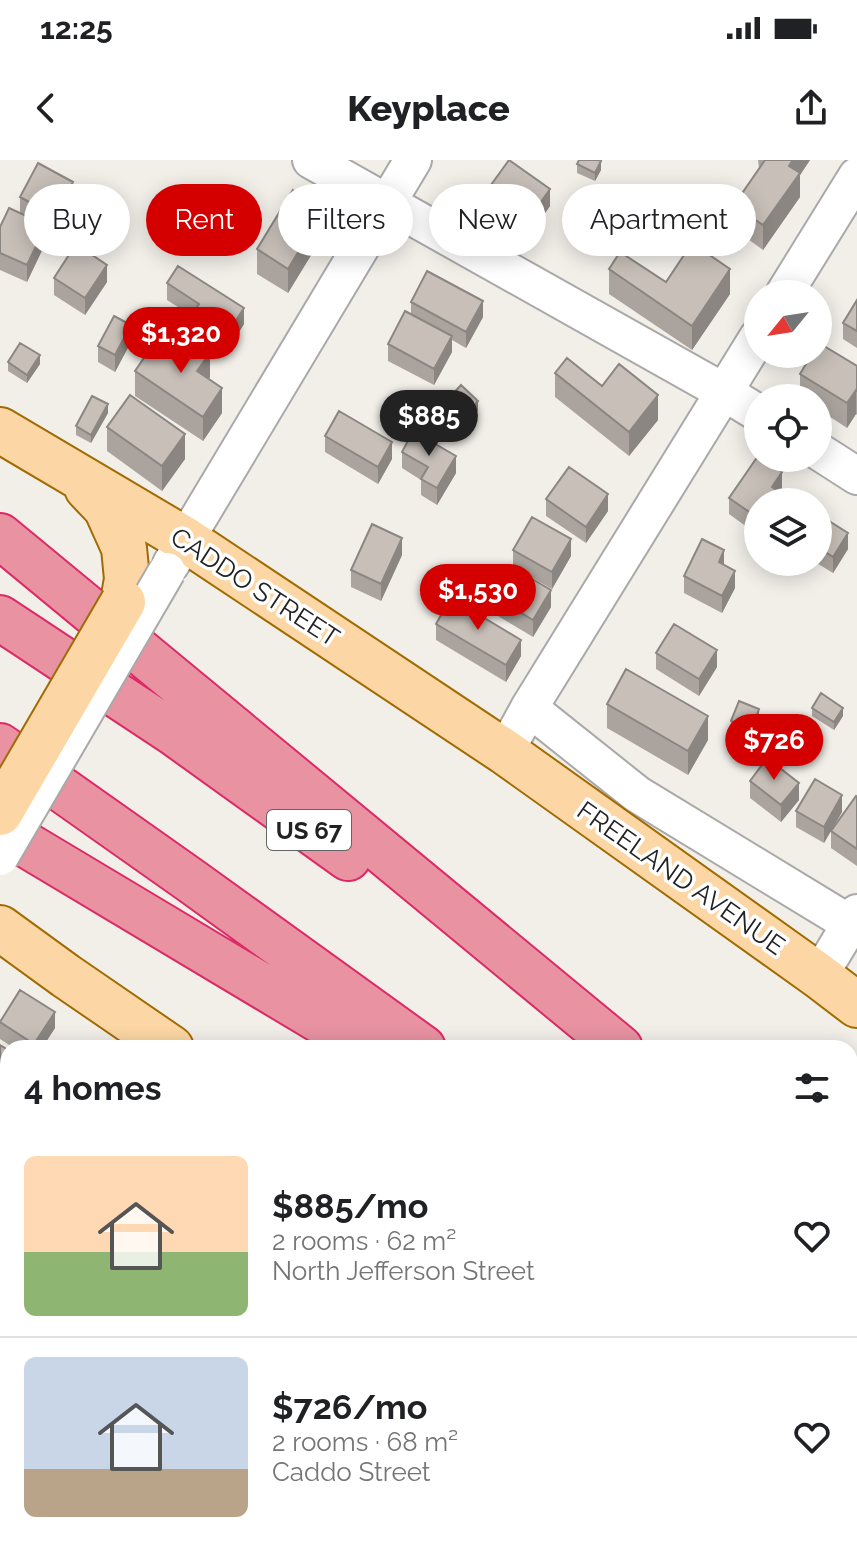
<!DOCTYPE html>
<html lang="en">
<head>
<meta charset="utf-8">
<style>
	:root { --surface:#fff; --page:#f2f2f2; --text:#202124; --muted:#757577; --line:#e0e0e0; --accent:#d40000 }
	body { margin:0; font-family:Raleway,sans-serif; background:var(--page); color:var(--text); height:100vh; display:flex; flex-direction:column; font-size:30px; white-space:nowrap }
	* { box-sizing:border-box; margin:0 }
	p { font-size:26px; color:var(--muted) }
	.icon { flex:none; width:44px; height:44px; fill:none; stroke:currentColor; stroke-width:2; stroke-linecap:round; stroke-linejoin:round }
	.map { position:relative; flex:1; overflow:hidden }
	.panel { position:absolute; left:0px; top:880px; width:858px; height:514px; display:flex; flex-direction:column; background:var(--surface); border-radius:24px 24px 0 0; box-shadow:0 4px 20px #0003 }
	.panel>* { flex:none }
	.guide { position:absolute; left:24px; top:24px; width:810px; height:72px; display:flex; gap:16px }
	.needle { width:52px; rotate:240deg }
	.fabs { position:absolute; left:744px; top:120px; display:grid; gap:16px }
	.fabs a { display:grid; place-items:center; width:88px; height:88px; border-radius:50%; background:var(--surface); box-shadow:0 4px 20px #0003; font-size:40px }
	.price { position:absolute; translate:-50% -68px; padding:0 18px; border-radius:28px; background:var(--accent); color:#fff; font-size:26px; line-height:52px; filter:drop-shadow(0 2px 4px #0008) }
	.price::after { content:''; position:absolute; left:50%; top:48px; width:24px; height:18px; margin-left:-12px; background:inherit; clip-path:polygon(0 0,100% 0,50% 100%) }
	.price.current { background:#222; color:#fff }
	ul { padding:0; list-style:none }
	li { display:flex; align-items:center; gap:24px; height:200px; padding:0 24px }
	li+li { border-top:2px solid var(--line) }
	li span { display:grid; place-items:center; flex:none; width:224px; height:160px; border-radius:12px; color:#555 }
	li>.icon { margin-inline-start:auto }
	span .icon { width:96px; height:96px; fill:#fffc; stroke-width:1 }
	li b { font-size:34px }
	h2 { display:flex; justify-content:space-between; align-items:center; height:96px; padding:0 24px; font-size:34px }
	.chip { padding:0 28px; border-radius:36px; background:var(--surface); box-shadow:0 4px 20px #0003; font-size:28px; line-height:72px }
	.chip.current { background:var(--accent); color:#fff }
	.status { display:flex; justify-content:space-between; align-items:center; height:56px; padding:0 40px; background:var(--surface); direction:ltr }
	.status svg { height:22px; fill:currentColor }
	header { display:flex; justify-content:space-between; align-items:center; height:104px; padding:0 24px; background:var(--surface); font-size:36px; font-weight:800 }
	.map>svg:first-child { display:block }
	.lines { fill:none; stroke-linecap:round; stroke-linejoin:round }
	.minor-casing { stroke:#a9a9a9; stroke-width:40 }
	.major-casing { stroke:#a06b00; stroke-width:48 }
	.highway-casing { stroke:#dc2a67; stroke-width:48 }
	.minor { stroke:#fff; stroke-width:36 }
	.major { stroke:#fcd6a4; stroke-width:44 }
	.highway { stroke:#e892a2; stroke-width:44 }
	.minor-bridge-casing { stroke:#a9a9a9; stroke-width:40; stroke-linecap:butt }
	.major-bridge-casing { stroke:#a06b00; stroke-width:48; stroke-linecap:butt }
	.minor-bridge { stroke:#fff; stroke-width:36 }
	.major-bridge { stroke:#fcd6a4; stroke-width:44 }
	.wall { fill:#aba49e }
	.shaded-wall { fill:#8b8681 }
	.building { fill:#c7bfb8; stroke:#8b8681; stroke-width:2 }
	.labels { text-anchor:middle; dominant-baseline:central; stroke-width:7; stroke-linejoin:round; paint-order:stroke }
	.shield { fill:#fff; stroke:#646464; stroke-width:2 }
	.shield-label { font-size:24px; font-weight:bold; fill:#222 }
	.street-label { font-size:26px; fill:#222; stroke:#fff }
</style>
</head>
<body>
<div class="status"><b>12:25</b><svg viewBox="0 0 49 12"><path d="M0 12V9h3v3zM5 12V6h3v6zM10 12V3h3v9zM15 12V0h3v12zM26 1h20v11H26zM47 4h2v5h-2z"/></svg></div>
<header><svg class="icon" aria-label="back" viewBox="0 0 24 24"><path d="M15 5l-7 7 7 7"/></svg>Keyplace<svg class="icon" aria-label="share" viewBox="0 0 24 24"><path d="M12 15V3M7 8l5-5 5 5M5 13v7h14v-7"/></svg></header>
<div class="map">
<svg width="857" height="1393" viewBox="0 0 857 1393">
	<rect width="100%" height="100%" fill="#f2efe9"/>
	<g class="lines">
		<g class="minor-casing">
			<path id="minor" d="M311,0L724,232L758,253
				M784,134L857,16
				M818,291L857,316
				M171,404L413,0
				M529,548L637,634L857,768
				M505,592L529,548L758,177
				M819,816L857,753
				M0,1094L8,1081
				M0,1165L8,1170
				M392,1386L404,1393
				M35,1393L40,1386
				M277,1393L282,1386
				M499,1393L503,1386
				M727,1393L731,1386"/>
		</g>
		<g class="major-casing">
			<path id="major" d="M0,270L186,380L505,592L819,816L857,845
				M87,328L106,348L124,388L127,419L123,442
				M0,768L66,816L171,888
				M850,1371L857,1376"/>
		</g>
		<g class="highway-casing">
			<path id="highway" d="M0,376L620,888
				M0,458L174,573L348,698
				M0,586L190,720L423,888
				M0,669L366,888
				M850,1056L857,1061
				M850,1191L857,1196"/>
		</g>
		<use href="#minor" class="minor"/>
		<use href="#major" class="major"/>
		<use href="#highway" class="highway"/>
		<g class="minor-bridge-casing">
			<path id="minor-bridge" d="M0,697L167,411"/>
		</g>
		<g class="major-bridge-casing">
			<path id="major-bridge" d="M0,653L123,442"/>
		</g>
		<use href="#minor-bridge" class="minor-bridge"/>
		<use href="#major-bridge" class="major-bridge"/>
	</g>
	<path class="wall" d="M758,0H810L800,15V37L763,90L734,69V45L759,8Z
		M577,4L601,10L595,21L577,13Z
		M483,36L550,46L524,83L483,53Z
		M20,37L73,39L55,72L46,68V82L27,122L0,110V67L20,53Z
		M324,74L288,133L257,114V89Z
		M609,109L666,122L730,134L692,190L609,134Z
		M54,118L107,122L85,155L54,135Z
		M167,123L244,164L225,194L192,172V156L167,140Z
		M857,140V188L843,179V163Z
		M411,142L483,157L466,188L452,180V192L434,225L388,201V184L411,154Z
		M131,182L115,212L98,202V186Z
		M8,202L40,204L27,223L8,211Z
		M857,206V255L856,254L847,268L818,249V238H800V214Z
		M135,211L210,217L208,219L222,253L203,281L135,236Z
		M555,213L602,226L658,260L629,296L555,237Z
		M451,236L478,250L469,260L451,245Z
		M108,253L91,283L76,275V266Z
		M107,267L185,299L162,331L107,291Z
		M325,276L392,299L378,324L325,292Z
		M402,292L456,313L437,345L421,335V320L402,308Z
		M782,329L780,332L781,342H758V375L729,354V338Z
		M546,339L608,351L586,383L546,356Z
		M818,354L848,389L833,413L815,402H818Z
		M513,390L571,396L552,429L513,407Z
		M402,395L381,441L351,427V410Z
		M724,405L735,428L722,453L684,433V416Z
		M498,439L551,447L533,477L498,456Z
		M436,464L521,496L506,522L436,480Z
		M656,493L717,507L699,536L656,509Z
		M607,544L708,580L688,615L607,568Z
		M812,548L843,556L834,570L812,556Z
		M759,557L752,577L731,569V561Z
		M750,621L799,640L781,662L750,638Z
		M857,637V706L831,688V671Z
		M796,651L842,652L824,683L796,667Z
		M0,862L55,868L42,888H14L0,879Z
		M0,1009L8,1012V1043L0,1038Z
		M8,1204V1255L0,1250V1206Z
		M0,1306L8,1311V1363L0,1358Z
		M120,1386H173V1390L171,1393H120Z
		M624,1386H641L635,1393H632Z"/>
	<path class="shaded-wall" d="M793,0H810L800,15V37L763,90V65L789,6Z
		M601,1V10L595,21V13Z
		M73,22V39L55,72V56Z
		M550,29V46L524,83V66Z
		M324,49V74L288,133V109Z
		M46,65V82L27,122V105Z
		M107,105V122L85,155V138Z
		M730,109V134L692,190V166Z
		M483,141V157L466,188V172Z
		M244,148V164L225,194V177Z
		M131,165V182L115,212V195Z
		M452,176V192L434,225V209Z
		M210,193V217L197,236V211Z
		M40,195V204L27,223V215Z
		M222,228V253L203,281V257Z
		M856,230V254L847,268V243Z
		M658,235V260L629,296V272Z
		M478,241V250L469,260V252Z
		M108,244V253L91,283V275Z
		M185,274V299L162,331V306Z
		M392,282V299L378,324V307Z
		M456,296V313L437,345V328Z
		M782,312V329L773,342L772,327Z
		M781,333V342H774Z
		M608,334V351L586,383V367Z
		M848,373V389L833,413V397Z
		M402,378V395L381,441V424Z
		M571,379V396L552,429V412Z
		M724,390V407L719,402Z
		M735,411V428L722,453V436Z
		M551,430V447L533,477V460Z
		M521,480V496L506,522V505Z
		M717,490V507L699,536V519Z
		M843,548V556L834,570V562Z
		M759,549V557L752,577V568Z
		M708,556V580L688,615V591Z
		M799,623V640L781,662V645Z
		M842,635V652L824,683V667Z
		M55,852V868L42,888H34V884Z
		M8,912V929L1,941V924Z
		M164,1386H173V1390L171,1393H160Z
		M634,1386H641L635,1393H634Z"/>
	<path class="building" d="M509,0L550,29L524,66L483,36Z
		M579,0H598L601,1L595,13L577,4Z
		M765,0H793L789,6L800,13L763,65L734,45Z
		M38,3L73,22L55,56L20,37Z
		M293,30L324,49L288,109L257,89Z
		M9,48L46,65L27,105L0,93V67Z
		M692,83L730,109L692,166L609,109L620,92L666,122Z
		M76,84L107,105L85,138L54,118Z
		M178,106L244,148L225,177L192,155L199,144L167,123Z
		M427,111L483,141L466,172L411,142Z
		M857,140V171L843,163Z
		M405,151L452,176L434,209L388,184Z
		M114,156L131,165L115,195L98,186Z
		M184,176L210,193L197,211L222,228L203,257L135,211L155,182L173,194Z
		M20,183L40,195L27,215L8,202Z
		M819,183L857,206V231L856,230L847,243L800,214L812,194H818V185Z
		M567,198L602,226L619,204L658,235L629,272L555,213Z
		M461,225L478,241L469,252L451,236Z
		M130,235L185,274L162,306L107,267Z
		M92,236L108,244L91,275L76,266Z
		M339,251L392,282L378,307L325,276Z
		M413,271L456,296L437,328L421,319L428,307L402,292Z
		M758,296V298H762L782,312L772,327L781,333L774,342H758V358L729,338Z
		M569,307L608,334L586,367L546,339Z
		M818,354L848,373L833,397L818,387Z
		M532,357L571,379L552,412L513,390Z
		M372,364L402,378L381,424L351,410Z
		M702,379L724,390L719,402L735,411L722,436L684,416Z
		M515,409L551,430L533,460L498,439Z
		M451,438L521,480L506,505L436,464Z
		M674,464L717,490L699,519L656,493Z
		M626,509L708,556L688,591L607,544Z
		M821,533L843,548L834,562L812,548Z
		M739,541L759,549L752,568L731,561Z
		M767,598L799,623L781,645L750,621Z
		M815,619L842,635L824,667L796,651Z
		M856,636L857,637V689L831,671Z
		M20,830L55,852L34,884L0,862Z
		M0,885L8,890V912L1,924Z
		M1,1008L8,1012V1034L0,1030Z
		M3,1201L8,1204V1230L0,1225V1206Z
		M0,1306L8,1311V1346L0,1341Z
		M129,1386H164L160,1393H140Z
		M289,1386H291L302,1393H285Z
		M105,1388L112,1393H102Z"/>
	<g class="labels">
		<rect class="shield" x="267" y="650" width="84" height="40" rx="6"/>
		<g class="shield-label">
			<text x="309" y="670">US 67</text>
		</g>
		<g class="street-label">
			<text transform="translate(255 427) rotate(33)">CADDO STREET</text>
			<text transform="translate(681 718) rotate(35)">FREELAND AVENUE</text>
		</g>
	</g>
</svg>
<div class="fabs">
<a><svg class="needle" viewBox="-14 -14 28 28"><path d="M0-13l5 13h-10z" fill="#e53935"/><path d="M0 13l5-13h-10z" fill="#757577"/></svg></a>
<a><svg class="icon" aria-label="locate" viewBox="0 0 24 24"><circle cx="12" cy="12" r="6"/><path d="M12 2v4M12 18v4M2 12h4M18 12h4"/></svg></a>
<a><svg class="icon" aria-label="layers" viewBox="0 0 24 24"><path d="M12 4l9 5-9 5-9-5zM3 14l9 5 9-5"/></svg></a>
</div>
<b class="price" style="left:181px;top:215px">$1,320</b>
<b class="price current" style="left:429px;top:298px">$885</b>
<b class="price" style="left:478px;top:472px">$1,530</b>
<b class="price" style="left:774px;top:622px">$726</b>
<div class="guide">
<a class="chip">Buy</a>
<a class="chip current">Rent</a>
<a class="chip">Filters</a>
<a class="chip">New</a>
<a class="chip">Apartment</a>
</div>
<section class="panel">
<h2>4 homes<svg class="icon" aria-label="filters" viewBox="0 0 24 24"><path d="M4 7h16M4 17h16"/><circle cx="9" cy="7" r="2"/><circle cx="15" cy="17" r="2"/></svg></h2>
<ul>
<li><span style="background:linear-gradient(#ffd9b3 60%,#8fb573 0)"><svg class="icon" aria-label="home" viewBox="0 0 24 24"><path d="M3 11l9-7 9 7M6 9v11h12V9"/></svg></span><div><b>$885/mo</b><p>2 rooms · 62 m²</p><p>North Jefferson Street</p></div><svg class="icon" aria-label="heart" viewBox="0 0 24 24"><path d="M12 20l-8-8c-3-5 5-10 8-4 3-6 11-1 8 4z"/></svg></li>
<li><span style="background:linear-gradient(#c9d6e8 70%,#b9a48a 0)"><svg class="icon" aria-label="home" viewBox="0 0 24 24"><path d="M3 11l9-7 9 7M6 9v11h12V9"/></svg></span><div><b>$726/mo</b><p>2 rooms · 68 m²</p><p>Caddo Street</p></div><svg class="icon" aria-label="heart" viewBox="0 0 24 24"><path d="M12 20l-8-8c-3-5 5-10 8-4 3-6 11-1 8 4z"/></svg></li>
</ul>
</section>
</div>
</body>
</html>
